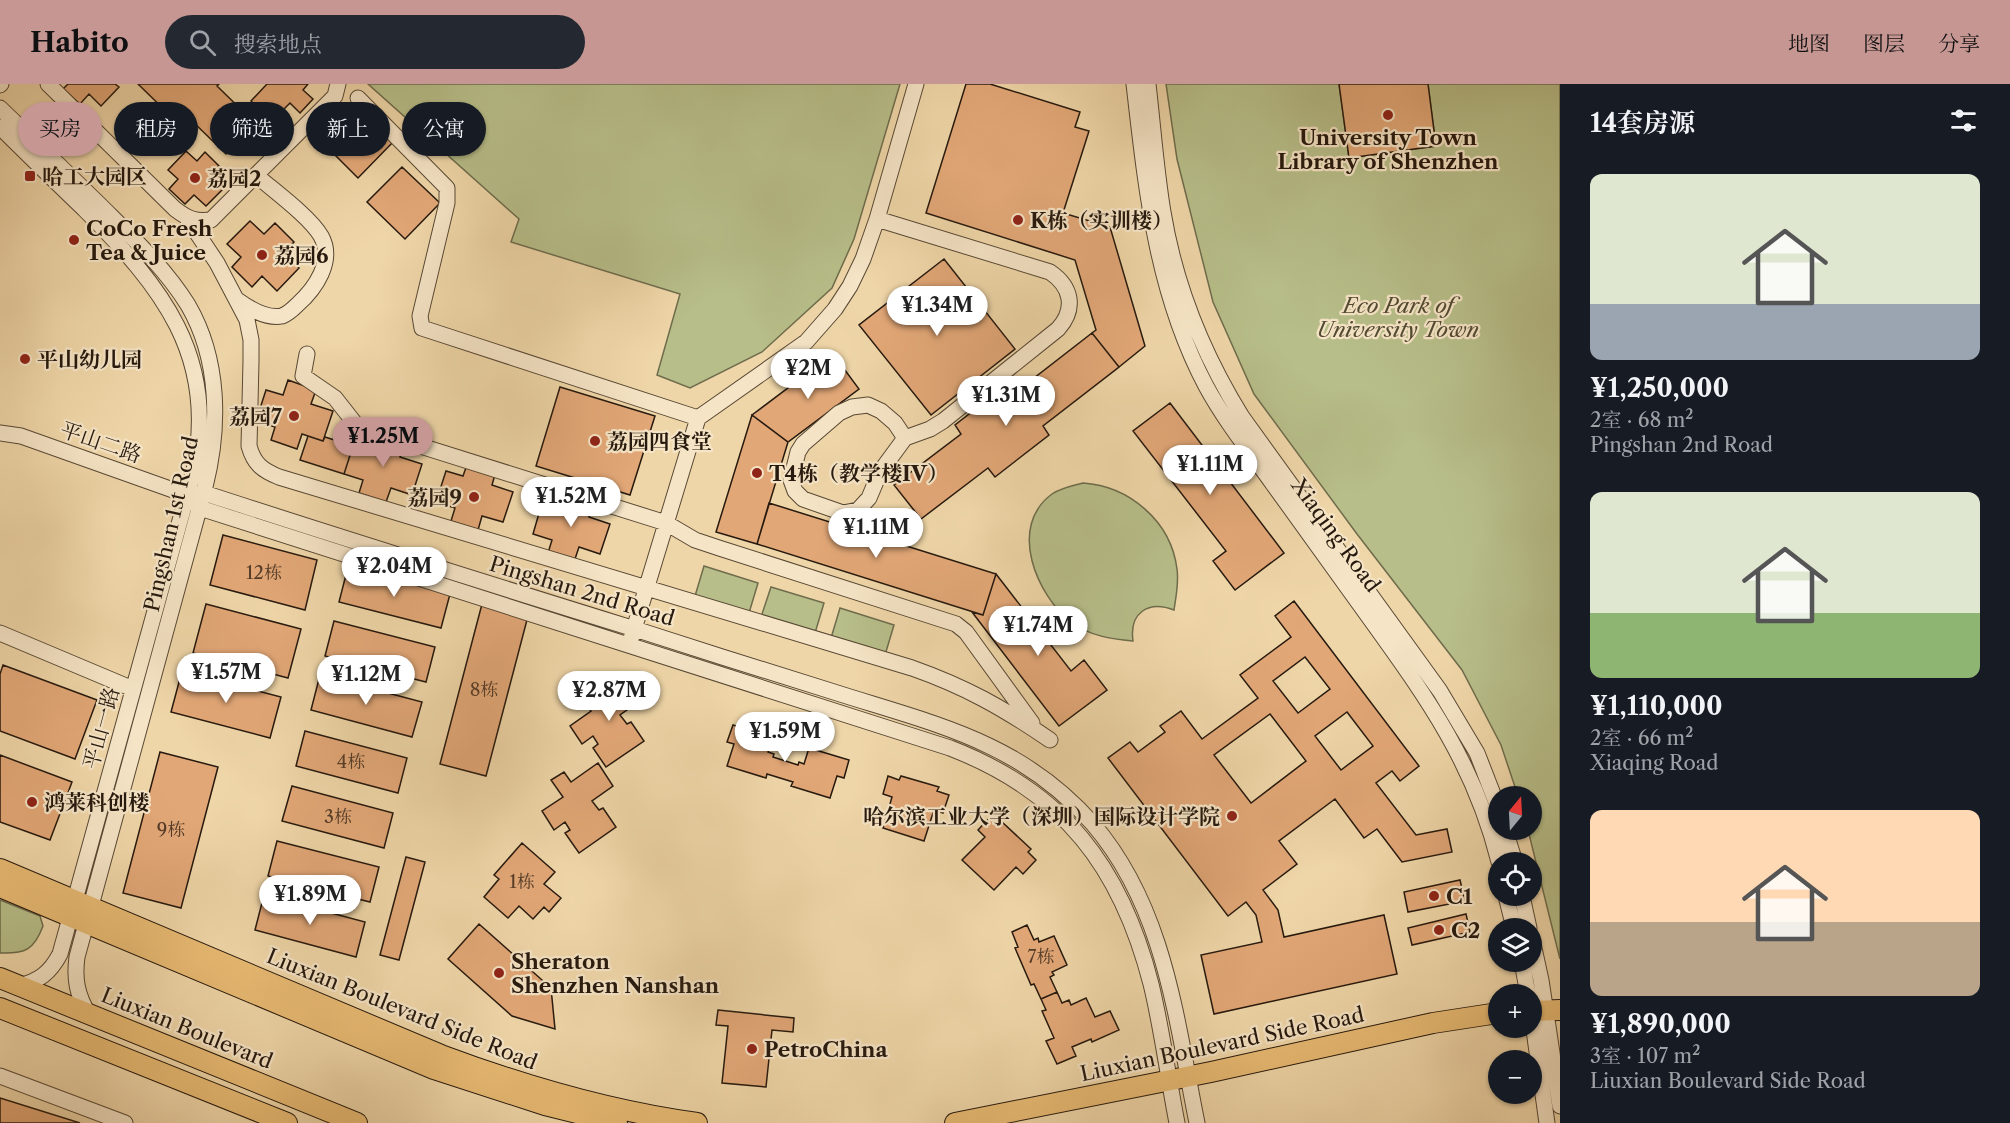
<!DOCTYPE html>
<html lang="zh">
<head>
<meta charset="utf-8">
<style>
	:root { --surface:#171b24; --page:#242831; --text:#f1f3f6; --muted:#9ea1a6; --accent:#c59692 }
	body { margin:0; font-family:"Libre Caslon Text","Noto Serif SC",serif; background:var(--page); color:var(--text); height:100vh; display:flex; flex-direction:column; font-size:22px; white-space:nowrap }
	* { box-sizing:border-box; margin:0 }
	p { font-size:20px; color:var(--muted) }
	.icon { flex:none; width:33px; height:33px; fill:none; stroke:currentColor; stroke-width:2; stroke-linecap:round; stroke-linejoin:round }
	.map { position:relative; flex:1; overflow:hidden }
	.details { display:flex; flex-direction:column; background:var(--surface); width:450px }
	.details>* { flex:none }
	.hud { position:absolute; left:18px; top:18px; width:570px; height:54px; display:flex; gap:12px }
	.needle { width:39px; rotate:18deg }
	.fabs { position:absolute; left:1488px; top:702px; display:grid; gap:12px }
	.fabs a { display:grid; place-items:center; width:54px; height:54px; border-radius:50%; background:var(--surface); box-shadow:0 2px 4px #0004; font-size:30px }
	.price { position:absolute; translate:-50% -51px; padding:0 14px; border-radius:21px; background:#fff; color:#222; font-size:20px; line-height:39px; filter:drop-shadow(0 2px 3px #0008) }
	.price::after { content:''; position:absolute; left:50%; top:36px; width:18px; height:14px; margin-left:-9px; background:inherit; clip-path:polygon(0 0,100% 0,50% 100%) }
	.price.on { background:var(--accent); color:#111 }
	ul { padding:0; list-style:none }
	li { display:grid; align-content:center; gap:12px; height:318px; padding:0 30px }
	li span { display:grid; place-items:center; height:186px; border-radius:12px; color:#555 }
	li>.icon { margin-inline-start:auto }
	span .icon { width:108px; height:108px; fill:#fffc; stroke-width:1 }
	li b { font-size:26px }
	h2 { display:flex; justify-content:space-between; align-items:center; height:72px; padding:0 30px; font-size:26px }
	.chip { padding:0 21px; border-radius:27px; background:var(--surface); box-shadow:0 2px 4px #0004; font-size:21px; line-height:54px }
	.chip.on { background:var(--accent); color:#111 }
	header { display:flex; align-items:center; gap:36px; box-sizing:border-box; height:84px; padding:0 30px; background:var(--accent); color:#111 }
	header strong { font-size:28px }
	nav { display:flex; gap:33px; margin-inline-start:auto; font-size:21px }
	.search { width:420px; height:54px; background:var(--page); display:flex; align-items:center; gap:15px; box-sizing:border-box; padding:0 21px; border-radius:33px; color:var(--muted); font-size:22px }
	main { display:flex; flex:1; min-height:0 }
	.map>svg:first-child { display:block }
	.green { fill:#b7be89; stroke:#6e6c4c; stroke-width:1.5 }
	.building { fill:#e2a777; stroke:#26190e; stroke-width:1.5; fill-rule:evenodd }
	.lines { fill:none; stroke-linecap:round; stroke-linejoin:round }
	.minor-casing { stroke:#584834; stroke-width:17 }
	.major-casing { stroke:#26190e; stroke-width:22 }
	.minor { stroke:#f5e4c6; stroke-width:15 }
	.major { stroke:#e8bb74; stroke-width:20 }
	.poi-dot { fill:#8f2418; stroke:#f5e4c6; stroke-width:2 }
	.labels { text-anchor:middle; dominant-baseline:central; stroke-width:4.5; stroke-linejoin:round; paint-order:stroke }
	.number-label { font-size:18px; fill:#553c28 }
	.poi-label { font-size:21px; font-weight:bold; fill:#26190e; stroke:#f5e4c6; text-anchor:start }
	.park-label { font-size:21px; font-style:italic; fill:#524b33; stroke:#f5e4c6 }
	.street-label { font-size:21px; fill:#26190e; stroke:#f5e4c6 }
</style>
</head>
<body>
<header>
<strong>Habito</strong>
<div class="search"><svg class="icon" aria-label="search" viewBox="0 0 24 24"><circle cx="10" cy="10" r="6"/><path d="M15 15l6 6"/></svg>搜索地点</div>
<nav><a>地图</a><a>图层</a><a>分享</a></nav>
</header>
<main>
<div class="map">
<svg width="1560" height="1039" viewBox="0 0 1560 1039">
	<rect width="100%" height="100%" fill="#efd6a8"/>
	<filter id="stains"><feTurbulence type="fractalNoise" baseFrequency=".00333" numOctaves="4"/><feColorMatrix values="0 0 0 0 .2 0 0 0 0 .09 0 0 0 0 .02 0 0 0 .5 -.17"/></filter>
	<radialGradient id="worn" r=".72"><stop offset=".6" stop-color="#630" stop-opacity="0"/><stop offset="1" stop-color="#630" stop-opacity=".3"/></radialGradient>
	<path class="green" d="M368,0H900L854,155L832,204L762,268L690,304L657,291L680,210L511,158L519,135Z
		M1166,0H1339L1349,74L1436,62L1428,0H1560V875L1528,746H1532V712H1518L1501,661L1462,586L1357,450L1254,310L1213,218L1177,75Z
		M1083,399C1129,402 1171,437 1177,485C1179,499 1176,512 1174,526C1148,516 1129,529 1133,557C1112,555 1090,552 1072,539C1037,512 1007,443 1052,410C1061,404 1072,402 1083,399Z
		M704,482L758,499L749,529L695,512Z
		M771,503L824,519L815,549L761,533Z
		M840,524L894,541L885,571L831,554Z
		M0,816L40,832L43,842C34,866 25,870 0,869Z"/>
	<path class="building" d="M68,0H115L119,3L101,22L89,10L80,20L63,5Z
		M138,0H219L217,2L255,39L226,70L188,33L180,41Z
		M267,0H308L303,6L313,15L300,29L290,19L272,37L251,17Z
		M966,0H990L1080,28L1075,43L1089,47L1063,129L1110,143L1145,262L1119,283L1092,249L1096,246L1075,176L926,129Z
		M1339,0H1428L1436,62L1349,74Z
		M354,20L393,58L358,94L319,55Z
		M186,67L197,77L205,68L219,82L210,91L224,104L206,122L194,111L185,120L169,105L178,95L168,86Z
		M402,83L440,119L405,155L367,118Z
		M250,137L264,150L275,139L294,158L284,168L299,184L277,207L262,192L252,203L232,183L241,173L227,160Z
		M944,175L1015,265L931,331L859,241Z
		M1092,249L1119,283L1043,342L1049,351L995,393L988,384L921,435L894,401L961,350L955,341L1009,299L1016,308Z
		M833,270L859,305L788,358L752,331Z
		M288,296L316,306L311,320L333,327L323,357L302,350L297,365L271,356L275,343L256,337L266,306L283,311Z
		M560,303L655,332L630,411L536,382Z
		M1170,319L1284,469L1235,506L1213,477L1226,467L1133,347Z
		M752,331L788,358L757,460L716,448Z
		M377,350L405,359L400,373L422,380L412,411L391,404L386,418L359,409L363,396L344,390L354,359L372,365Z
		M308,352L323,357L325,353L353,362L344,390L300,376Z
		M468,378L496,387L492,401L513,408L503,438L482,432L478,446L451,437L455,424L436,418L446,387L463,392Z
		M565,410L593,419L589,433L610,440L600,470L579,463L574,478L548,469L552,456L533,450L542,419L560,424Z
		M769,419L996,490L983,531L757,460Z
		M223,451L317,476L305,526L210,501Z
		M348,483L450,510L441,544L339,518Z
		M996,490L1071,587L1084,576L1107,606L1059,642L972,528L983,531Z
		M1294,517L1419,682L1400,697L1392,687L1376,699L1416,751L1447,745L1452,768L1402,778L1377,745L1364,754L1335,715L1279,757L1297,780L1263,806L1278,826L1284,853L1384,831L1397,890L1214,930L1201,871L1262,858L1256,831L1246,818L1228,832L1108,674L1130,658L1138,668L1165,648L1160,642L1181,627L1202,655L1258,614L1240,591L1291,553L1275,532ZM1305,573L1330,605L1298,629L1273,597ZM1347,628L1373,662L1341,686L1315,652ZM1270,630L1306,677L1251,719L1214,671Z
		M206,520L301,545L288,594L193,569Z
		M482,520L528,532L486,692L440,680Z
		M334,537L435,563L426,598L325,572Z
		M3,581L97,616L75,675L0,647V590Z
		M182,587L281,613L270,654L171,628Z
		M320,591L422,618L412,653L311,626Z
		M626,594L641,616L620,631L627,640L631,638L644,657L606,683L593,664L598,660L593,652L582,660L570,642L591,627L579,611L592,602L599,612Z
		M733,641L773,653L768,668L774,670L773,673L798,681L799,678L804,680L809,664L849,676L844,694L837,692L830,714L791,702L793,698L767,690L766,694L727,682L734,660L727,658Z
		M305,647L407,674L398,709L296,682Z
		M160,668L218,683L181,824L123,809Z
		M0,671L72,698L50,756L0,738Z
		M598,679L613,702L592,717L599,726L603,724L616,743L579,769L565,749L570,746L565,738L554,746L542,727L563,713L551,696L564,688L571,698Z
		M888,692L899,696L901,692L939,703L937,707L949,711L943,729L934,726L924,757L883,744L892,713L883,710Z
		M292,702L393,729L384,764L282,737Z
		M991,732L999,741L1002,738L1031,765L1028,768L1036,776L1023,790L1016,783L994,806L962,776L985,753L978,746Z
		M277,757L379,783L370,818L268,792Z
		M522,759L555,788L544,800L561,814L549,828L544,823L533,835L519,822L508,834L484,813L499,795L494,791Z
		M406,773L425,778L399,876L380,871Z
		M1460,796L1465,817L1408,828L1404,808Z
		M264,811L365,838L356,873L255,846Z
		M1466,830L1470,848L1412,861L1408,844Z
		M479,840L551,904L555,945L512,932L448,875Z
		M1027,841L1034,856L1038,854L1039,858L1054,852L1067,881L1052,888L1054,891L1050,893L1057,908L1041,915L1034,900L1031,901L1015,864L1018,863L1012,848Z
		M1057,908L1062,919L1069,916L1071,921L1086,914L1095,933L1110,927L1119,946L1092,958L1091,955L1072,963L1076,972L1057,980L1046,957L1054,954L1042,927L1046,926L1041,915Z
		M718,926L794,934L793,948L772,946L766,1003L722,999L728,942L716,941Z
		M0,1014L80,1039H0Z"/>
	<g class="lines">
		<g class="minor-casing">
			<path id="minor" d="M48,0L175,125C188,135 196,138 211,136L335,12L338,0
				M1134,0C1146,104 1156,208 1206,302C1225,337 1250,368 1273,400C1305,445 1338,490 1371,536C1428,615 1475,681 1499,778
				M1148,0C1153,43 1156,86 1163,128C1175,201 1203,270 1242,333L1440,607L1477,669L1498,723
				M0,1L1,0
				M358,14L447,104V119L420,232L422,244L698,334
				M0,24C34,57 67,89 101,122C132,153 165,184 188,221C220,276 220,343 205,403L77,873C74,895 77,911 89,931
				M0,43C28,71 56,98 85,126C161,202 218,272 194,386L60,870C50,889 39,897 19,902
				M187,134L217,179L247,236L251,256V277L249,362C254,380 262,386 279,393L912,584C966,603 1003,624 1050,656
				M877,135L1050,188C1072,203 1076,225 1058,245L943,337L930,345L905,354L880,388L869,414L858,426L843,429L803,415L795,407L791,396L798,368L803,360L839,329L852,323L868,321L881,327L895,339L905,354
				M239,217C250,225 266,235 282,232C287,230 293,225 297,221C315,205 335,177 321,152C309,132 274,107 256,91
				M307,270L303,292L335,314L357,342L666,439L695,456L719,464L956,540L966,548L1032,639
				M0,349L21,352L187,411L204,409C348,456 493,501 638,546C703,567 769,588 834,608C934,640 1020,657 1093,740C1165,824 1176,935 1197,1039
				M187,411L200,424L950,664C1064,708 1121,783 1151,900C1162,945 1168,993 1177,1039
				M0,549L133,605
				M631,555L698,334L806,258L835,225L850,202L863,175L877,135L916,0
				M1505,746L1515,778
				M1506,812L1514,844
				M1522,812L1529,844
				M1532,855L1541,896L1560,1022
				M1522,878L1528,910
				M1532,932L1547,1039
				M0,992L125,1039"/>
		</g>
		<g class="major-casing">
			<path id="major" d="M0,785L441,971C524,1002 609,1027 697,1039
				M0,803L434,985L545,1021L617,1039
				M0,894L357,1039
				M0,924L287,1039
				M1532,927L1560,926
				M955,1039L1211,988L1433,939L1498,929"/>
		</g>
		<use href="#minor" class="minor"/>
		<use href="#major" class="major"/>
	</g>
	<g class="poi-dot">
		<circle cx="1388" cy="31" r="6"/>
		<rect x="24" y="86" width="12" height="12" rx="3"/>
		<circle cx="195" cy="94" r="6"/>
		<circle cx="1018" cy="136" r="6"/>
		<circle cx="74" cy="156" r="6"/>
		<circle cx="262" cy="171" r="6"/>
		<circle cx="25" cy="275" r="6"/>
		<circle cx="294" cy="332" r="6"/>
		<circle cx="595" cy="357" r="6"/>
		<circle cx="757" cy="389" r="6"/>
		<circle cx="474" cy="413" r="6"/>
		<circle cx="32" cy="718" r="6"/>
		<circle cx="1232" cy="732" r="6"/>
		<circle cx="1434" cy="812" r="6"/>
		<circle cx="1439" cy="846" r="6"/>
		<circle cx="499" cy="889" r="6"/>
		<circle cx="752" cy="965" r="6"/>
	</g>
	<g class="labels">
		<g class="number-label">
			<text x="264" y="489">12栋</text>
			<text x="484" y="606">8栋</text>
			<text x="351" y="678">4栋</text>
			<text x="338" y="733">3栋</text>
			<text x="171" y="746">9栋</text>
			<text x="522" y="798">1栋</text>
			<text x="1041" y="873">7栋</text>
		</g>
		<g class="poi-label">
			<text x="1388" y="53" text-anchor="middle">University Town<tspan x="1388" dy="24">Library of Shenzhen</tspan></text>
			<text x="42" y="92">哈工大园区</text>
			<text x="207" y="94">荔园2</text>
			<text x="1030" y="136">K栋（实训楼）</text>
			<text x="86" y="144">CoCo Fresh<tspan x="86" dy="24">Tea &amp; Juice</tspan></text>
			<text x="274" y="171">荔园6</text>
			<text x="37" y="275">平山幼儿园</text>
			<text x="282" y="332" text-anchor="end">荔园7</text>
			<text x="607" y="357">荔园四食堂</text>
			<text x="769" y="389">T4栋（教学楼IV）</text>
			<text x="462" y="413" text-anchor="end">荔园9</text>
			<text x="44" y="718">鸿莱科创楼</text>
			<text x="1220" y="732" text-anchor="end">哈尔滨工业大学（深圳）国际设计学院</text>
			<text x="1446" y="812">C1</text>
			<text x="1451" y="846">C2</text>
			<text x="511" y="877">Sheraton<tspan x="511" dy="24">Shenzhen Nanshan</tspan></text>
			<text x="764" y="965">PetroChina</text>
		</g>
		<g class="park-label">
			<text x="1398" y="221">Eco Park of<tspan x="1398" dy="24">University Town</tspan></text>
		</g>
		<g class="street-label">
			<text transform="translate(101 358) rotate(19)">平山二路</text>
			<text transform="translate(171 440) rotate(-77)">Pingshan 1st Road</text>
			<text transform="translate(1336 451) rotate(54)">Xiaqing Road</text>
			<text transform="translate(582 507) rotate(17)">Pingshan 2nd Road</text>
			<text transform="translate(101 644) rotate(-75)">平山一路</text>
			<text transform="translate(402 925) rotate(22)">Liuxian Boulevard Side Road</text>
			<text transform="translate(187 944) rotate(22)">Liuxian Boulevard</text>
			<text transform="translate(1222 960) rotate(-12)">Liuxian Boulevard Side Road</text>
		</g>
	</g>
	<rect width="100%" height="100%" filter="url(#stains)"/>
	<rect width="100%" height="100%" fill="url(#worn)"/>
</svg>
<div class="fabs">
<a><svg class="needle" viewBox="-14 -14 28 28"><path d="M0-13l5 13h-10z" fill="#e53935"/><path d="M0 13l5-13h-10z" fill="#9ea1a6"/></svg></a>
<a><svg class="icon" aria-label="locate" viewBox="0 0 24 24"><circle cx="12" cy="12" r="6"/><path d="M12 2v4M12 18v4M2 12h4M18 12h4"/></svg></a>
<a><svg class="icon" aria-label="layers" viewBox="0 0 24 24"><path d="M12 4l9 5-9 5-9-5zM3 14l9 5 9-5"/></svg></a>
<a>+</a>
<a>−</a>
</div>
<b class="price" style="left:937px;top:253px">¥1.34M</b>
<b class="price" style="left:808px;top:316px">¥2M</b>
<b class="price" style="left:1006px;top:343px">¥1.31M</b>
<b class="price on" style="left:383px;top:384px">¥1.25M</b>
<b class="price" style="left:1210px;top:412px">¥1.11M</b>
<b class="price" style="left:571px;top:444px">¥1.52M</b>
<b class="price" style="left:876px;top:475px">¥1.11M</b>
<b class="price" style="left:394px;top:514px">¥2.04M</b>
<b class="price" style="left:1038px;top:573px">¥1.74M</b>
<b class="price" style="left:226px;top:620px">¥1.57M</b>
<b class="price" style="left:366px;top:622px">¥1.12M</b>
<b class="price" style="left:609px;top:638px">¥2.87M</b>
<b class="price" style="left:785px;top:679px">¥1.59M</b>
<b class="price" style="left:310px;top:842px">¥1.89M</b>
<div class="hud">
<a class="chip on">买房</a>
<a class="chip">租房</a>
<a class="chip">筛选</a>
<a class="chip">新上</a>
<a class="chip">公寓</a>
</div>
</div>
<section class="details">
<h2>14套房源<svg class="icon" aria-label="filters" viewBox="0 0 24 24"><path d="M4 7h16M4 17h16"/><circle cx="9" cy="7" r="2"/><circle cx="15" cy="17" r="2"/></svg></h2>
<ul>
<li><span style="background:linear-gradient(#dfe7d0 70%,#9aa5b1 0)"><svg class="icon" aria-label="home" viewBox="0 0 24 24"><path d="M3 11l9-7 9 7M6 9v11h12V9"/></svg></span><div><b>¥1,250,000</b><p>2室 · 68 m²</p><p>Pingshan 2nd Road</p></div></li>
<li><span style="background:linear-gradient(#dfe7d0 65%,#8fb573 0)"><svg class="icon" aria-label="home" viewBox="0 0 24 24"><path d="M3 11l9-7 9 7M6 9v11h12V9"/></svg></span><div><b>¥1,110,000</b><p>2室 · 66 m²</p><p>Xiaqing Road</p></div></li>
<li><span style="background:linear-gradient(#ffd9b3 60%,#b9a48a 0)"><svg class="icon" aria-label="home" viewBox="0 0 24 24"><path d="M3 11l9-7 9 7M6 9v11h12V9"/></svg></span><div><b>¥1,890,000</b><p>3室 · 107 m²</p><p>Liuxian Boulevard Side Road</p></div></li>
</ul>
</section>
</main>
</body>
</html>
